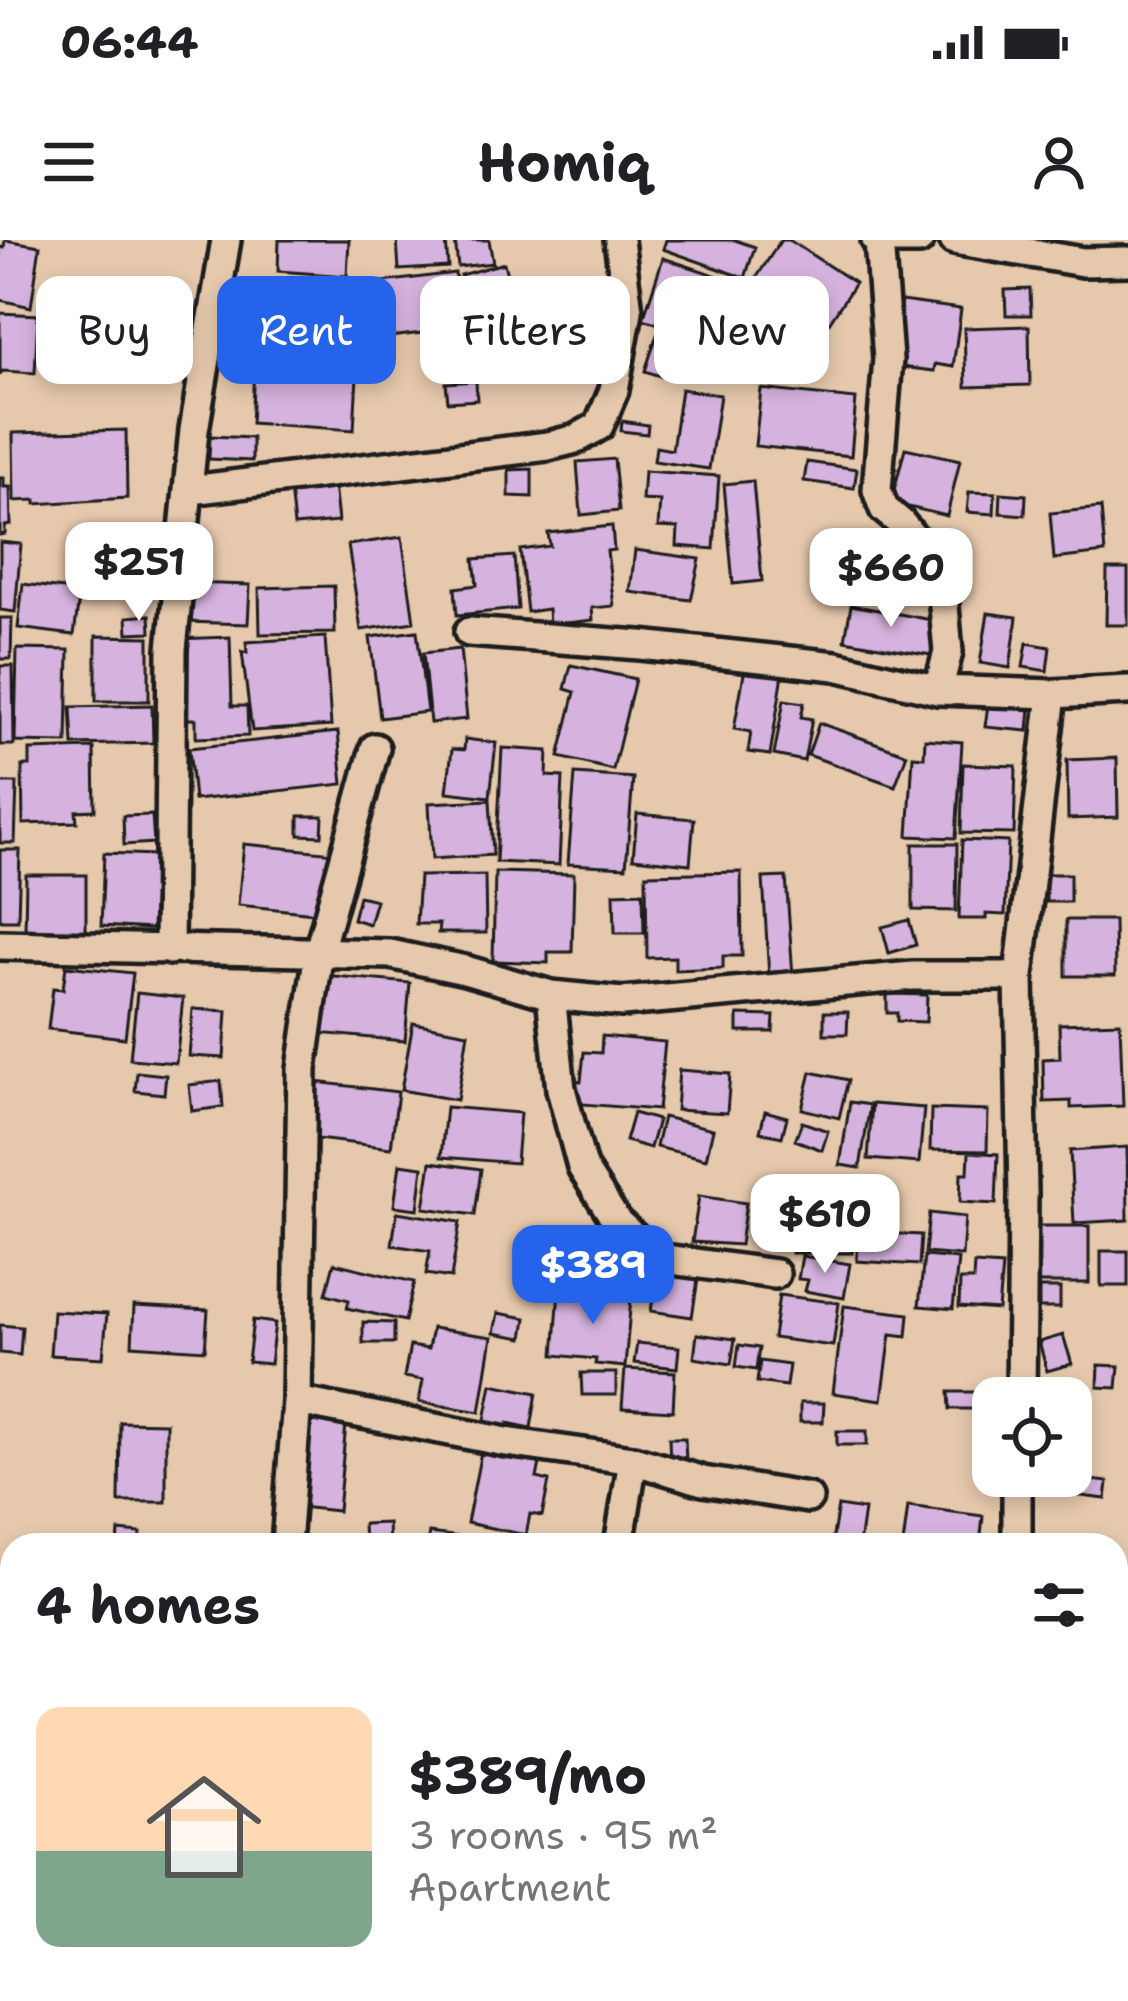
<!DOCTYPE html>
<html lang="en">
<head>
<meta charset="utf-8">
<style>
	:root { --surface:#fff; --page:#f2f2f2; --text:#202124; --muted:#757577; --accent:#2563eb }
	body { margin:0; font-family:"Shantell Sans",sans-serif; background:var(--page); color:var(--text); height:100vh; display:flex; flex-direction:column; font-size:45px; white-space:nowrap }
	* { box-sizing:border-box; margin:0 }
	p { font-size:39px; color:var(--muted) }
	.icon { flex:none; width:66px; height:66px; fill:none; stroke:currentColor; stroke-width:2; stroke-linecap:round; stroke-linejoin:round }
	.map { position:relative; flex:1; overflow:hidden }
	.side { position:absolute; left:0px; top:1293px; width:1128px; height:468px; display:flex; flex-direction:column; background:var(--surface); border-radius:36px 36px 0 0; box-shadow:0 6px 18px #0003 }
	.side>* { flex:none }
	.top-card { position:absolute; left:36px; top:36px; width:1056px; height:108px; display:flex; gap:24px }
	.buttons { position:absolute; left:972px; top:1137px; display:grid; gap:24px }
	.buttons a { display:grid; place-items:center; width:120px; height:120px; border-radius:24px; background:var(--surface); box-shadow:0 6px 18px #0003; font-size:60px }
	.price { position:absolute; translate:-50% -102px; padding:0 27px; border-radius:24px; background:#fff; color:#222; font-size:39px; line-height:78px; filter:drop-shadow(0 3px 6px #0008) }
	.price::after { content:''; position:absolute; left:50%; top:72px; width:36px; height:27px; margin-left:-18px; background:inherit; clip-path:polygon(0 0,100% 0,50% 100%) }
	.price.on { background:var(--accent); color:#fff }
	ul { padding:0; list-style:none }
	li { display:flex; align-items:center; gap:36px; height:300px; padding:0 36px }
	li span { display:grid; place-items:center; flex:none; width:336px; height:240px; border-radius:24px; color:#555 }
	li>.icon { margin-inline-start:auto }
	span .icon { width:144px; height:144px; fill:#fffc; stroke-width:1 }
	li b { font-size:51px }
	h2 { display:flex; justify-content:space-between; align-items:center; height:144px; padding:0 36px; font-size:51px }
	.tag { padding:0 42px; border-radius:24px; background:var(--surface); box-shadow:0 6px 18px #0003; font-size:42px; line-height:108px }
	.tag.on { background:var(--accent); color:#fff }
	.status { display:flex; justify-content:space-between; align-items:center; height:84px; padding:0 60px; background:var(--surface); direction:ltr }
	.status svg { height:33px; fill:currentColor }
	header { display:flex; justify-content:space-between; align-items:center; height:156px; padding:0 36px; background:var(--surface); font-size:54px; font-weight:700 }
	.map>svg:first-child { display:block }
	.building { fill:#d6b3de; stroke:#1c1c1c; stroke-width:3 }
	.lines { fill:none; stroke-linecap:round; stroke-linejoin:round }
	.street-casing { stroke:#1c1c1c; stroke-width:36 }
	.street { stroke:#e6c9ad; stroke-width:27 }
</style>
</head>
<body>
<div class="status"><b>06:44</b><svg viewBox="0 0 49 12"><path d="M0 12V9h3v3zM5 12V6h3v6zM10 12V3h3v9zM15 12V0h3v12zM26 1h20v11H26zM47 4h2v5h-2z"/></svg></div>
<header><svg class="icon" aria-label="menu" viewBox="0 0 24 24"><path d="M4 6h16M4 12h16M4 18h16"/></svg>Homiq<svg class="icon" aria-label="person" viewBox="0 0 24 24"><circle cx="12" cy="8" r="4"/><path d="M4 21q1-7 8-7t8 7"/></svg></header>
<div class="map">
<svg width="1128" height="1761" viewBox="0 0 1128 1761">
	<rect width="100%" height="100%" fill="#e6c9ad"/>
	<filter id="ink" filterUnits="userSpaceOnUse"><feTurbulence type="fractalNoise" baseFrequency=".00833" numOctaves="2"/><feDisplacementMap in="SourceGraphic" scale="24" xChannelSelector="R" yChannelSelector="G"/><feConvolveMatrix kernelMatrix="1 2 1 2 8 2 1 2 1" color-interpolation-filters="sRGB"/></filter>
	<g filter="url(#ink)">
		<path class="building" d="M5,0L40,6L31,67L0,60V7L4,8Z
			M279,0H349L347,36L278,31Z
			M397,0H446L448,27L399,30Z
			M455,0H489L493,23L458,27Z
			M666,0H735L755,7L745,38L663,9Z
			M781,0H789L855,43L816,103L803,95L797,103L764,82L768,77L758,71L763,63L747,52Z
			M663,18L739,43L721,103L643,79Z
			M504,23L518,82L474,93L460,35Z
			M455,33L462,88L390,97L383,42Z
			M1030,49L1031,75H1006L1005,50Z
			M901,61L961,69L953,127L935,124L934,131L892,126Z
			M0,73L38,75L35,133L3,131L0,134Z
			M1029,86L1030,145L966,147L964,88Z
			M657,95L681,103L669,139L645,131Z
			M255,112L358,118L354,190L251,183Z
			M476,141L477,160L448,162L446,143Z
			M681,149L720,155L709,229L654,221L656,207L672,210Z
			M761,149L856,159L851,216L755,206Z
			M622,181L648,185L647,194L621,191Z
			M126,190L127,258L36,264V260L14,261L13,193Z
			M210,196L252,198V221L209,219Z
			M905,208L960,220L947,276L891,263Z
			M614,219L619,271L581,275L577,222Z
			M807,222L857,229L854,248L804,241Z
			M532,229V257L509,256V230Z
			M644,231L719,236L714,309L677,306L678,288L658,287L660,261L642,260Z
			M0,238H4V247H10L11,285L5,286V294L0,295Z
			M753,241L762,341L733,344L724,244Z
			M334,244L338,282L294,286L290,248Z
			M969,252L995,253L994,274L967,272Z
			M1001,253L1026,255L1025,275L1000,273Z
			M1101,268L1105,313L1054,319L1050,273Z
			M612,286L614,310L607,311L614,366L592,368L593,380L549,385L548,369L527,372L520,310L550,306L548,293Z
			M402,297L414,382L361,390L348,305Z
			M0,302L21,304L15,372L0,370Z
			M635,310L700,319L691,360L630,352Z
			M514,316L518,369L457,375L455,348L477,345L474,319Z
			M1107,329H1128V385H1106Z
			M187,343L250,345L248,384L186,382Z
			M23,344L80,351L74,395L18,388Z
			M334,346L335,393L260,394L259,348Z
			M851,365L937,381L931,415L845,400Z
			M988,373L1017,377L1010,428L980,423Z
			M150,375L151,392L128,393L127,377Z
			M0,378H12L11,419H0Z
			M417,391L427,472L380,478L370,397Z
			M96,396L149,397V461H96Z
			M230,397L232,466H247L248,496L196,498V479H180L177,399Z
			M325,397L331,486L252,491L242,412L247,413L246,402Z
			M1027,403L1050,407L1047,431L1023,427Z
			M17,409L69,410L67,503L15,502Z
			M460,409L467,479L430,483L423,413Z
			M571,425L635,439L613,530L559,517L575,452L565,449Z
			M0,426H13L14,505H0Z
			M745,428L783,434L770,515L748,512L751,492L734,489Z
			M784,460L804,463L801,477L812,479L804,521L774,515Z
			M988,464L1030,468L1028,491L985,487Z
			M152,465L153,503L73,505L71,467Z
			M819,483L907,514L895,546L808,515Z
			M338,492L343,544L194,560L189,508Z
			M465,499L496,503L490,557L447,552L452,509L464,510Z
			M925,499L962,502L956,598L908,596L913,516L924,517Z
			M94,508L95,570L76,571L77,582L23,584L22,526H30V510Z
			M502,508L548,511L547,536L563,537L559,625L496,622Z
			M1117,518L1118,577L1068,579L1067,520Z
			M963,524L1016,526L1014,594L961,593Z
			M575,534L633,538L626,627L568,624Z
			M0,543H17L15,603H0Z
			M490,560L493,615L432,619L429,563Z
			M637,574L694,579L690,624L633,618Z
			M152,575L154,603L124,605L123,576Z
			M299,576H323L322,596L299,595Z
			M962,600L1008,602L1005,675L986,674V679H959Z
			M244,604L335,613L324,674L238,665Z
			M913,604H957L956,671L913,670Z
			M0,610H20L18,680H0Z
			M104,613L155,615L152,689L101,686Z
			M495,632L574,634L572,712H548V723L493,721Z
			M741,632L742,716H723V728L675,730V717L647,718L646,634Z
			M1046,634H1070V662H1046Z
			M26,635H86V690L25,691Z
			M485,635L486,693H438L439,684H416L419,636Z
			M786,637L793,736L769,737L763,638Z
			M643,652L644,693H615L614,653Z
			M359,656L376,660L369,684L353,679Z
			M909,680L916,705L889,713L882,687Z
			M1066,680H1114L1115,736H1066Z
			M66,726L133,733L125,798L48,789L53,748L63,749Z
			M324,735L410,743L405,801L318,793Z
			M137,753L183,758L176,823L130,819Z
			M887,754L927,755L926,782L897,781V773H887Z
			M193,769L227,771L224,818L189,816Z
			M824,772H848L847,794H824Z
			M738,775L774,776L773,792H738Z
			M1120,782L1123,866L1071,868V861L1044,862L1043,819L1060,818L1059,784Z
			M413,783L468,793L457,860L401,850Z
			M602,796L665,802L658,870L570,863L573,840L581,841L584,812L601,813Z
			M679,830L730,834L727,873L676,870Z
			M137,832L166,835L164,854L135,851Z
			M811,832L848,840L839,878L802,869Z
			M221,841L223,867L192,871L189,845Z
			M316,842L398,852L391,908L309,898Z
			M850,862L870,865L860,928L840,925Z
			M872,864L924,868L919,923L868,919Z
			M446,867L520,873L516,923L441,917Z
			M931,869L988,871L987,911L930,910Z
			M765,871L787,877L782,897L760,892Z
			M633,873L658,880L650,908L625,901Z
			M663,877L713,889L706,919L656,907Z
			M802,882L828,891L822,910L795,900Z
			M1127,907L1128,980L1074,983L1070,911Z
			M969,912L998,914L996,964L960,962L961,933H968Z
			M431,922L481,929L475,975L424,968Z
			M400,924L423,927L418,969L394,966Z
			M699,956L746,963L740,1005L692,1002Z
			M852,969V1013H792L791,970Z
			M397,972L460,982L451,1038L426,1034L430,1011L392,1005Z
			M929,973L965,977L962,1016L925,1013Z
			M1038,986H1089V1043H1038Z
			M859,992L921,995L919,1025L857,1021Z
			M1101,1011H1128V1046H1101Z
			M802,1016L850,1024L844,1058L805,1051L808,1040L798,1039Z
			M924,1016L958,1019L953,1069L919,1066Z
			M334,1023L414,1042L405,1081L347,1068L349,1060L326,1054Z
			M974,1024L1002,1026L998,1070L959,1067L960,1040H973Z
			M658,1027L699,1033L692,1077L651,1071Z
			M1039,1048H1060V1068H1039Z
			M559,1051L631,1057L625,1127L595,1124L596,1119L554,1115Z
			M779,1055L839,1063L833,1106L773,1098Z
			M134,1066L208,1070L205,1110L132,1105Z
			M844,1066L909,1074L907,1096L891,1094L882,1160L833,1153Z
			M53,1071L107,1074L103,1118L50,1115Z
			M498,1073L526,1078L523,1098L494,1093Z
			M253,1080L275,1083L270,1124L248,1122Z
			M363,1082L394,1083V1103H363Z
			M0,1085L22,1087L20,1115L0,1113Z
			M432,1088L492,1097L480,1172L419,1162L423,1140L404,1137L410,1106L428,1109Z
			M697,1094L735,1099L731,1124L694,1118Z
			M1063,1095L1072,1124L1047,1131L1039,1102Z
			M637,1103L679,1107L677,1128L634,1123Z
			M739,1105L759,1108L756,1130L736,1127Z
			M760,1121L789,1125L786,1146L757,1142Z
			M1099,1125L1119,1126L1117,1148L1098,1147Z
			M625,1129L675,1132L673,1171L622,1168Z
			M581,1133H616V1155H582Z
			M492,1144L537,1153L531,1188L508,1183L506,1195L483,1190Z
			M949,1152H993V1169H950Z
			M800,1163H824L823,1182H800Z
			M297,1180L346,1184L338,1271L289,1266Z
			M120,1182L166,1183V1262H119Z
			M837,1191H867V1205H837Z
			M669,1198H685L686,1221H670Z
			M481,1212L540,1223L537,1238L549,1241L542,1276L530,1274L526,1295L467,1283Z
			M1066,1237L1108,1242L1106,1259L1064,1254Z
			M838,1266L864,1270L859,1305L832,1302Z
			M908,1266L983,1276L980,1305H903Z
			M388,1283L389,1305H364L363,1284Z
			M119,1291L141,1293L140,1305H118Z
			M429,1293L460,1297L459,1305H427Z
			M682,1297L720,1298V1305H682Z
			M12,1331V1391L1,1392L0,1332Z
			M12,1509V1593L0,1594V1511Z
			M1116,1579L1128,1581V1626L1116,1624Z
			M0,1707H10L13,1761H0Z
			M34,1749H120V1761H33Z
			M135,1749H185L186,1761H135Z
			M256,1749H359V1761H257Z
			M428,1749H495L493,1761L428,1753Z
			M584,1749H704L706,1761H586Z
			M856,1749H942L941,1759L933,1761H855Z"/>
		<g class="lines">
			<g class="street-casing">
				<path id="street" d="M876,0H919
					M954,0L1083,22L1128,21
					M879,1L888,119L877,250L884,269L901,283L941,332L948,412L938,450
					M191,250L548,206L576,199L599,186L614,150L628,71L619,0
					M469,392L640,405L836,426L938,450L1052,454L1019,736L1023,954L1021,1158
					M1052,454L1128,450
					M0,705L390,714L465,730L551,755L622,762L913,736H1019
					M169,710L172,409L194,190L226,0
					M551,755L561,849L582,927L617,982L657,1018L775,1034
					M297,1161L506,1202L633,1220L703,1241L808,1258
					M286,1305L297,1161L302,829L319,711L375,508
					M619,1305L633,1220
					M1017,1305V1236
					M1116,1517L1128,1522
					M570,1761L571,1749
					M985,1761L986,1749"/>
			</g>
			<use href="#street" class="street"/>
		</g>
	</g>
</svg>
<div class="buttons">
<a><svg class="icon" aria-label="locate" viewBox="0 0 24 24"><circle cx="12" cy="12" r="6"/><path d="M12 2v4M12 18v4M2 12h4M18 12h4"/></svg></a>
</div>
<b class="price" style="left:139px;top:384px">$251</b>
<b class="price" style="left:891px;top:390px">$660</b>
<b class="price" style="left:825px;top:1036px">$610</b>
<b class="price on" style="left:593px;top:1087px">$389</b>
<div class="top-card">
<a class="tag">Buy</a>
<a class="tag on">Rent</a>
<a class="tag">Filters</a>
<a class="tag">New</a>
</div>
<section class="side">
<h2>4 homes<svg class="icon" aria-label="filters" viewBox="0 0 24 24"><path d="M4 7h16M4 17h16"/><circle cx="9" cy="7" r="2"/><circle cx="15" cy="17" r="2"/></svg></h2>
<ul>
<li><span style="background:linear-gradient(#ffd9b3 60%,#7fa58c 0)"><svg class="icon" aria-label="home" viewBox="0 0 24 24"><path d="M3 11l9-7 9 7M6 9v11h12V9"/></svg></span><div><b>$389/mo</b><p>3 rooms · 95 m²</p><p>Apartment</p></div></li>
</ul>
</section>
</div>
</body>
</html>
